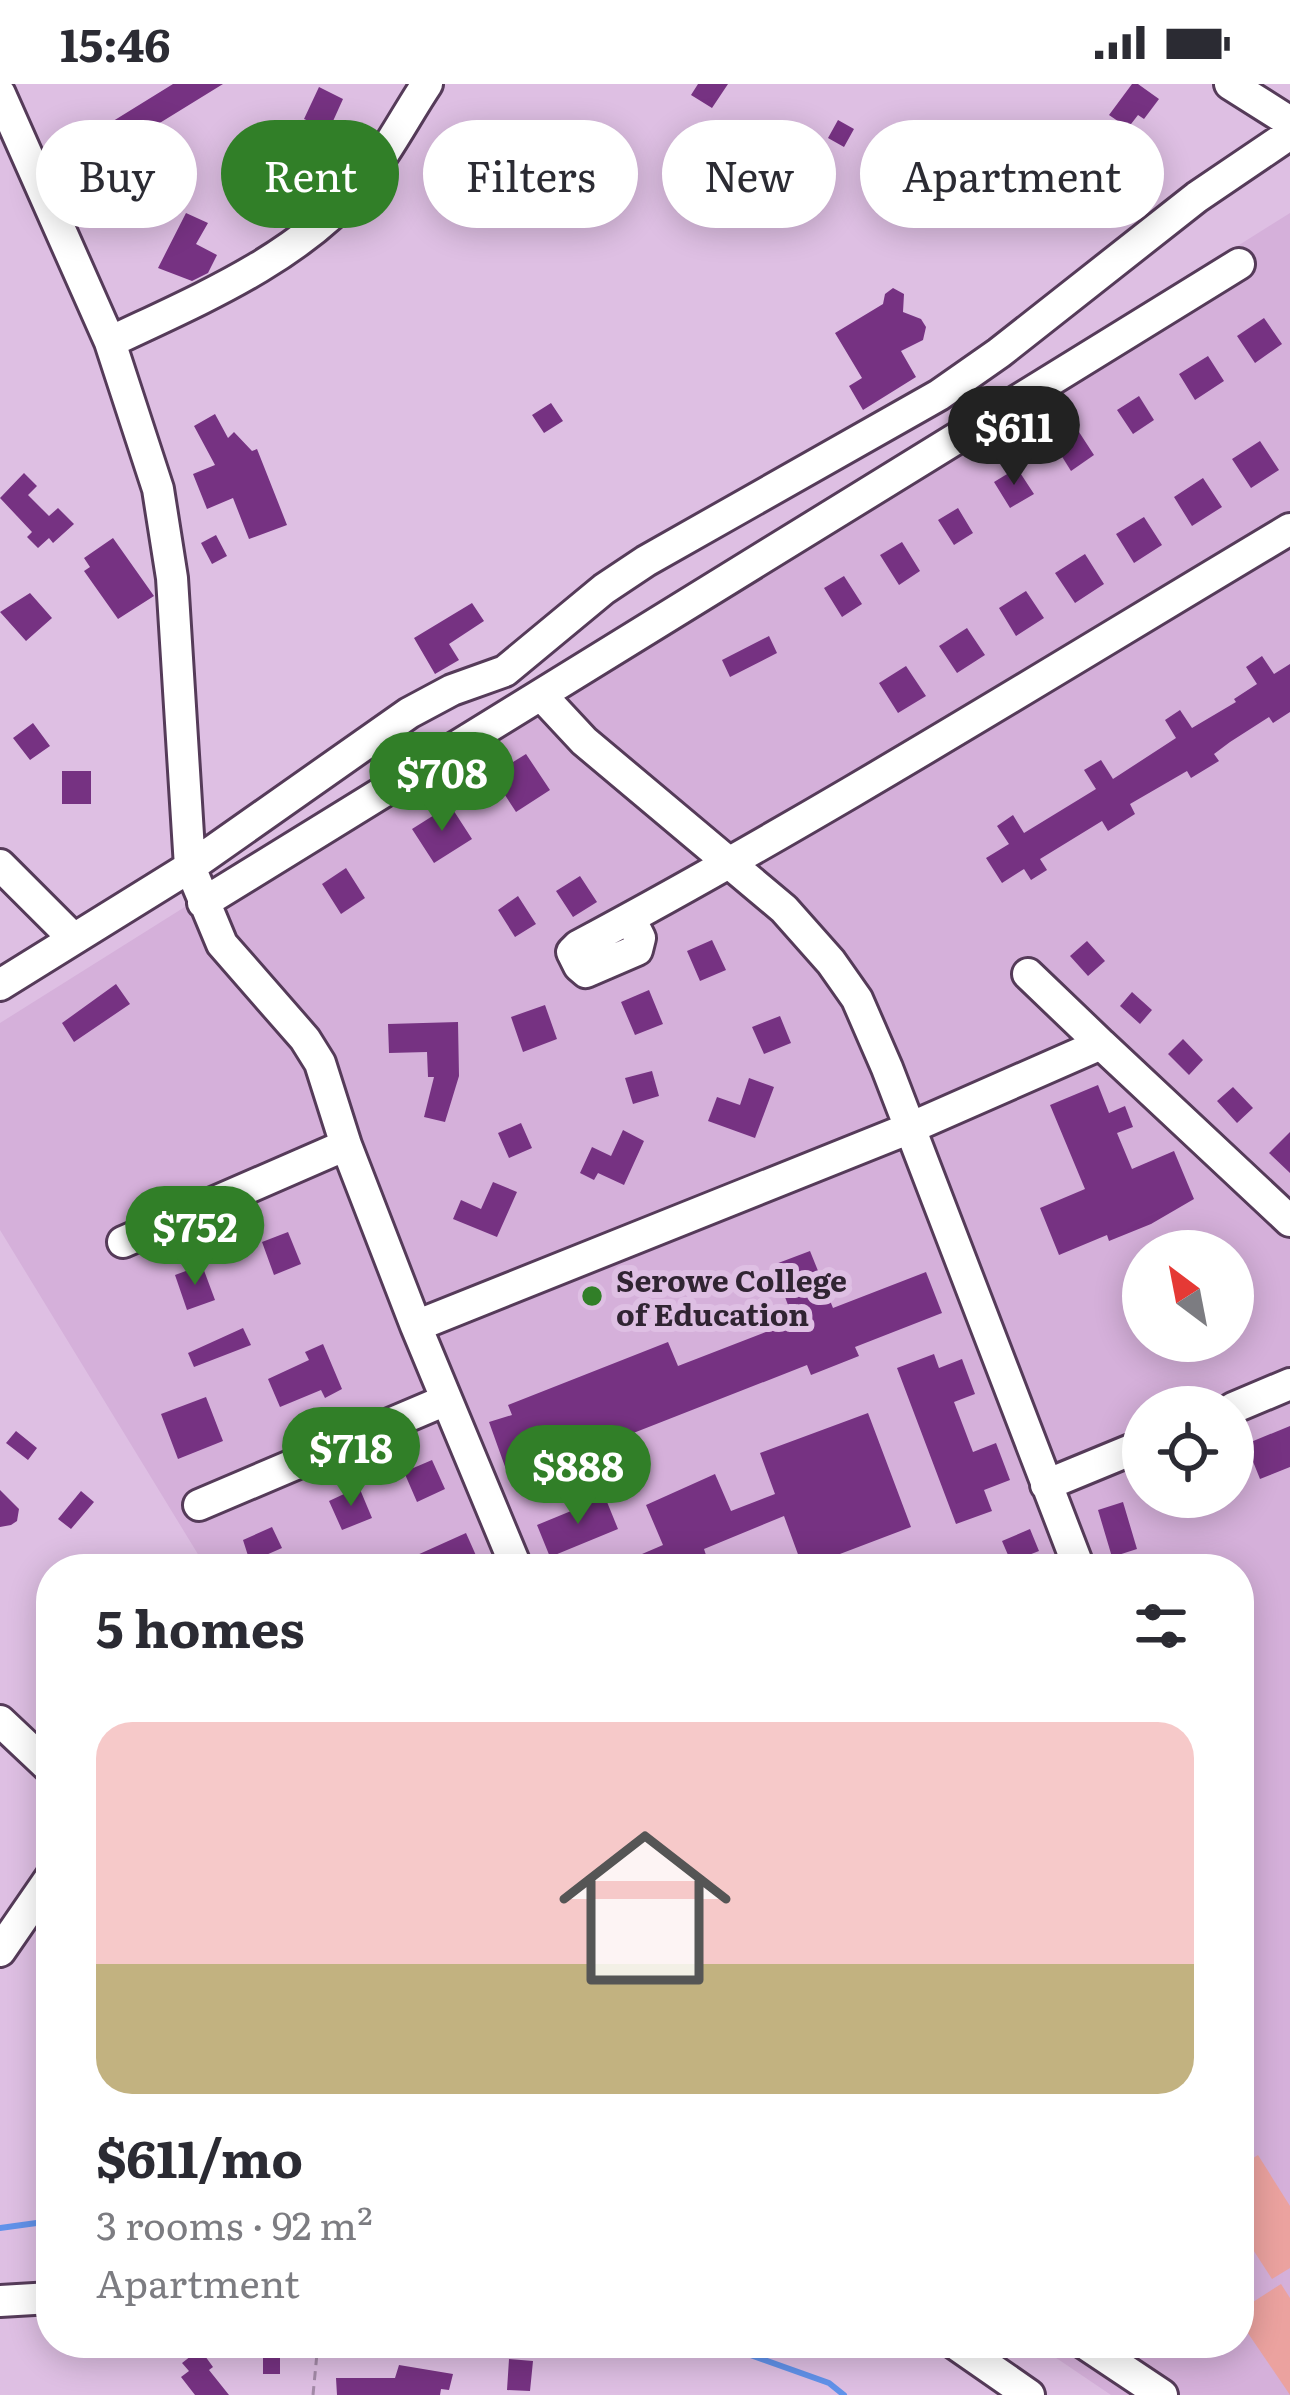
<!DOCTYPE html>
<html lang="en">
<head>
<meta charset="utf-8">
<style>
	:root { --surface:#fff; --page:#f2f2f3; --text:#2b2b33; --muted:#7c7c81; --line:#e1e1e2; --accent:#317f28 }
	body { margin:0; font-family:Literata,serif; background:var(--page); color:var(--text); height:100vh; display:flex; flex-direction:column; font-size:45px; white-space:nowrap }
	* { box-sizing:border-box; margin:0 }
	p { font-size:39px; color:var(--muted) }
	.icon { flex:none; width:66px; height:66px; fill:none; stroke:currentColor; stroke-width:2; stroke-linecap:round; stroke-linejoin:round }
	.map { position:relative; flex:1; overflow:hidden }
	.sheet { position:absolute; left:36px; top:1470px; width:1218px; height:804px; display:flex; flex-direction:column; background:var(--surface); border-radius:48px; box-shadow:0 6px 30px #0003 }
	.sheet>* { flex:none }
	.guide { position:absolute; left:36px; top:36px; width:1218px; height:108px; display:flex; gap:24px }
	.needle { width:78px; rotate:328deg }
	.controls { position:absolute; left:1122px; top:1146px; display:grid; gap:24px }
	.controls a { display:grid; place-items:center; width:132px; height:132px; border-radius:50%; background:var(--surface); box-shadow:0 6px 30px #0003; font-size:60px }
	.price { position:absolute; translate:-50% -102px; padding:0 27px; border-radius:42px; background:var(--accent); color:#fff; font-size:39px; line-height:78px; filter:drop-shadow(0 3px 6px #0008) }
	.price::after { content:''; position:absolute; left:50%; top:72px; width:36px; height:27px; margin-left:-18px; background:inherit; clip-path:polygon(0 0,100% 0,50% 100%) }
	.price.current { background:#222; color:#fff }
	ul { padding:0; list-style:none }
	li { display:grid; align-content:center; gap:24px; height:636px; padding:0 60px }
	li+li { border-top:3px solid var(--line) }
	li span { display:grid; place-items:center; height:372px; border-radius:36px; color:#555 }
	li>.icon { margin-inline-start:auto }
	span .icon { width:216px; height:216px; fill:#fffc; stroke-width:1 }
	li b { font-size:51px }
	h2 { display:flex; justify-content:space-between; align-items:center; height:144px; padding:0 60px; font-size:51px }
	.tag { padding:0 42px; border-radius:54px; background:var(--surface); box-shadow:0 6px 30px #0003; font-size:42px; line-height:108px }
	.tag.current { background:var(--accent); color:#fff }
	.status { display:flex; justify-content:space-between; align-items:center; height:84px; padding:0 60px; background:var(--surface); direction:ltr }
	.status svg { height:33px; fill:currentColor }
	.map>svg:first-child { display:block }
	.built { fill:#d5b0da; fill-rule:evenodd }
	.green { fill:#eba29f }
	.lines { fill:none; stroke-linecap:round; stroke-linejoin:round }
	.stream { stroke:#6192ea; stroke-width:6 }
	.building { fill:#763282 }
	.minor-casing { stroke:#553b59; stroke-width:36 }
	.path { stroke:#a38aa7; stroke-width:3; stroke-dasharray:9 6; stroke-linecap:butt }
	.minor { stroke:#fff; stroke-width:30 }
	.poi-dot { fill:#317f28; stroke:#debfe3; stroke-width:4.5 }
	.labels { text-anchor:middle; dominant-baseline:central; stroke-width:12; stroke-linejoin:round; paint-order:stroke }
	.poi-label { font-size:30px; font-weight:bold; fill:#302432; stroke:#debfe3; text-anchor:start }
</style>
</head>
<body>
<div class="status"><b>15:46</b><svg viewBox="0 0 49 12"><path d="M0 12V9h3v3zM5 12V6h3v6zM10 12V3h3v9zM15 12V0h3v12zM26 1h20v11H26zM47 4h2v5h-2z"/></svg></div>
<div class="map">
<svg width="1290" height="2311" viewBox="0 0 1290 2311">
	<rect width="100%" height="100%" fill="#debfe3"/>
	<path class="built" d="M1290,129V2311H1111L1034,2259H1239V1485H207L0,1146V939ZM1143,1167H1233V1257H1143ZM1143,1323H1233V1413H1143Z"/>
	<path class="green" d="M1258,2071L1290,2122V2184L1272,2195L1239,2144V2083Z
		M1281,2200L1290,2214V2311L1239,2236V2227Z"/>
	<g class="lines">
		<path class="stream" d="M0,2144L51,2137
			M717,2259L829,2299L844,2311"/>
	</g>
	<path class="building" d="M173,0H223L111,69L97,47Z
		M698,0H728L712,24L691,11Z
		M1132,0H1138L1159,15L1144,35L1138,31L1128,44L1109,31Z
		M319,3L343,15L329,46L304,35Z
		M838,36L854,45L844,63L828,54Z
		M284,92L304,99L292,132L272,125Z
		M186,129L208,139L196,160L217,171L208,189L192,197L158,184Z
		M893,204L904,210L903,228L921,235L926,243L923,256L901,267L916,293L863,326L849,302L862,294L835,249L883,220L885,210Z
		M1264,234L1282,260L1255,279L1237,252Z
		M1208,272L1224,297L1195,316L1179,290Z
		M1139,312L1154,336L1133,350L1117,326Z
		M551,319L563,337L544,349L532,331Z
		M215,330L228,354L234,348L252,367L257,365L287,441L249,455L233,414L207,425L193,390L215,381L194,342Z
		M1079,348L1094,371L1071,387L1056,363Z
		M1260,357L1279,386L1251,404L1232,375Z
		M1017,384L1034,410L1010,424L994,398Z
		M24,389L37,402L28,411L49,432L58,424L74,440L53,459L49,454L38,464L27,453L32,448L0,414Z
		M1203,394L1222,423L1192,442L1174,413Z
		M958,424L973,449L954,461L938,436Z
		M1144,433L1162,461L1134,479L1116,450Z
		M216,451L227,472L212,480L201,459Z
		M113,454L154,512L118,535L84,487L90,483L84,474Z
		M902,458L920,487L899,501L880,471Z
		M1085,470L1104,500L1075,519L1055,489Z
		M844,492L862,520L842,533L824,504Z
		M1026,507L1044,534L1016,552L999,524Z
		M30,509L52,534L26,557L0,528Z
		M472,519L484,537L449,560L459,576L435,590L414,554Z
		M967,544L985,571L957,589L939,562Z
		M769,552L777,569L730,593L722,576Z
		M1262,572L1274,590L1290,580V628L1273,639L1269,633L1230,658L1214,670L1219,677L1191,694L1187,687L1130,720L1135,730L1108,747L1102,737L1040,775L1047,786L1031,796L1024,785L1002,799L986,774L1009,760L997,742L1013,731L1024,749L1096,705L1084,686L1101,676L1113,695L1176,654L1165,636L1180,626L1192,644L1236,618L1234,615L1257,600L1246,583Z
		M906,582L926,612L898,629L879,599Z
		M33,639L50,662L30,676L13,654Z
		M526,670L550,706L516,728L492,691Z
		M62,687H91V720H62Z
		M450,721L472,755L434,779L412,745Z
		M346,784L365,814L341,830L322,800Z
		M580,792L597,818L573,833L556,807Z
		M518,812L536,840L515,853L498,826Z
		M712,856L726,886L700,897L687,867Z
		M1087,857L1105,877L1088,892L1070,872Z
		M116,900L130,920L74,958L62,939Z
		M649,906L663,940L635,951L621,918Z
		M1132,908L1152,926L1140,940L1120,922Z
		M545,921L557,955L523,968L511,933Z
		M780,932L791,959L764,970L752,943Z
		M458,938L459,992L445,1038L424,1033L434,993H428L427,968L389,969L388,940Z
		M1183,955L1203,976L1189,991L1168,970Z
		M652,987L659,1012L633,1020L625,994Z
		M749,994L774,1003L755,1054L708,1037L717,1013L740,1021Z
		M1098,1001L1109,1029L1125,1022L1133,1043L1117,1049L1132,1085L1174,1067L1194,1115L1151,1140L1109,1157L1107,1151L1059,1171L1040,1124L1085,1105L1050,1021Z
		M1233,1003L1253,1024L1237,1039L1217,1017Z
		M521,1039L532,1064L509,1074L498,1049Z
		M623,1046L644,1057L624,1101L598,1089L594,1096L580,1089L592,1063L611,1072Z
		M1290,1048V1089L1269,1069Z
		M493,1098L517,1108L497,1153L453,1135L461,1116L481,1125Z
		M288,1148L301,1180L274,1191L262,1158Z
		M810,1167L833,1224L926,1188L942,1229L855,1263L859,1272L811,1291L807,1281L534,1388L532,1383L508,1391L489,1338L512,1331L508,1321L668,1258L678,1282L794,1237L773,1181Z
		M202,1181L215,1216L187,1226L175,1191Z
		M243,1244L251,1261L194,1283L188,1269Z
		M323,1260L342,1305L325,1314L321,1306L280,1323L268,1295L309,1276L305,1268Z
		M934,1270L939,1284L962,1275L975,1310L954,1318L973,1368L996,1359L1010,1396L984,1406L992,1427L956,1440L897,1284Z
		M206,1313L223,1357L178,1375L161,1330Z
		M868,1329L911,1443L803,1484L784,1432L704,1465L706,1471L674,1485L672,1480L660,1485H607L663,1461L646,1421L715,1390L731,1427L775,1410L760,1369Z
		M1290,1342V1383L1260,1395L1246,1360Z
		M16,1347L37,1364L28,1376L6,1359Z
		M432,1376L445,1405L417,1418L404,1388Z
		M359,1403L372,1434L342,1446L329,1417Z
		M0,1406L19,1425L17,1437L11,1441L0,1443Z
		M81,1407L94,1418L71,1445L58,1435Z
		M605,1413L618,1445L550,1473L537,1441Z
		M1123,1418L1137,1465L1112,1473L1098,1426Z
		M272,1443L282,1464L250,1478L243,1456Z
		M1030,1445L1039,1467L1011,1478L1002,1457Z
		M466,1449L482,1485H386Z
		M263,2259H280V2290H263Z
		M200,2265L213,2283L209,2286L229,2311H195L181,2293L189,2287L182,2279Z
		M509,2275L533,2277L530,2307L507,2306Z
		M399,2281L453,2290L449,2306L441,2305L440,2311H337L336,2294H395Z"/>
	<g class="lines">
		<g class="minor-casing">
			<path id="minor" d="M1230,0L1290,38
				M0,10L110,258L158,405L172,494L190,783L222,860L305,955L320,979L346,1061L416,1242L517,1485
				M110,258C198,216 296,176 360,101C386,71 405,33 427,0
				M543,613L584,657L784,825L831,878L857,915L887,984L1076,1476
				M0,781L74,855L190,783L409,629L452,606L505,587L604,505L646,477L939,311L999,269L1197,113L1290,50
				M203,819L1239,180
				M630,834L640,854L637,866L586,888L579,882L572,868L578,862C821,732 1054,586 1290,445
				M1028,890L1101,960
				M0,901L74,855
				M123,1158L346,1061
				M416,1242L910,1044L1101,960L1290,1137
				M1233,1324L1290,1300
				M1046,1401L1143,1361
				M199,1421L446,1316
				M0,1637L51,1685
				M0,1867L51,1793
				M0,2217L51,2214
				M954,2259L1029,2311
				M1084,2259L1162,2311"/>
		</g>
		<path class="path" d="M313,2311L318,2259"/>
		<use href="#minor" class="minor"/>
	</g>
	<circle class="poi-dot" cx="592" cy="1212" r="12"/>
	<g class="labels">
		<g class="poi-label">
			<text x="616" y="1195">Serowe College<tspan x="616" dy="34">of Education</tspan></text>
		</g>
	</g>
</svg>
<div class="controls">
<a><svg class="needle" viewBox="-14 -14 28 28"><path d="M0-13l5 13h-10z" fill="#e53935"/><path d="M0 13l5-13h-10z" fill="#7c7c81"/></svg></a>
<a><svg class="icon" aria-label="locate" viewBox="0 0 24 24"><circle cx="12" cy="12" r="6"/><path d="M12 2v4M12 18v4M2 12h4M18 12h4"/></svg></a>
</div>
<b class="price current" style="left:1014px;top:404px">$611</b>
<b class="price" style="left:442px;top:750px">$708</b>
<b class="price" style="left:195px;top:1204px">$752</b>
<b class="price" style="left:351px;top:1425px">$718</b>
<b class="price" style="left:578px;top:1443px">$888</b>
<div class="guide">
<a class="tag">Buy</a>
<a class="tag current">Rent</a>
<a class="tag">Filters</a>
<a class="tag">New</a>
<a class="tag">Apartment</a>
</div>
<section class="sheet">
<h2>5 homes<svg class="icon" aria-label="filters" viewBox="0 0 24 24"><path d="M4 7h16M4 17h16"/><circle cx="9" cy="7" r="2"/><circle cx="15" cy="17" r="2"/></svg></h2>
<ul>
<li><span style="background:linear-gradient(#f6c9c9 65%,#c2b280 0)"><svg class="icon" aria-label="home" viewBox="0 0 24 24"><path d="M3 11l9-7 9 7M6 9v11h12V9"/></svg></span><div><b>$611/mo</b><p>3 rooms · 92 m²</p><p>Apartment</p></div></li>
</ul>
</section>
</div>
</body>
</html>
